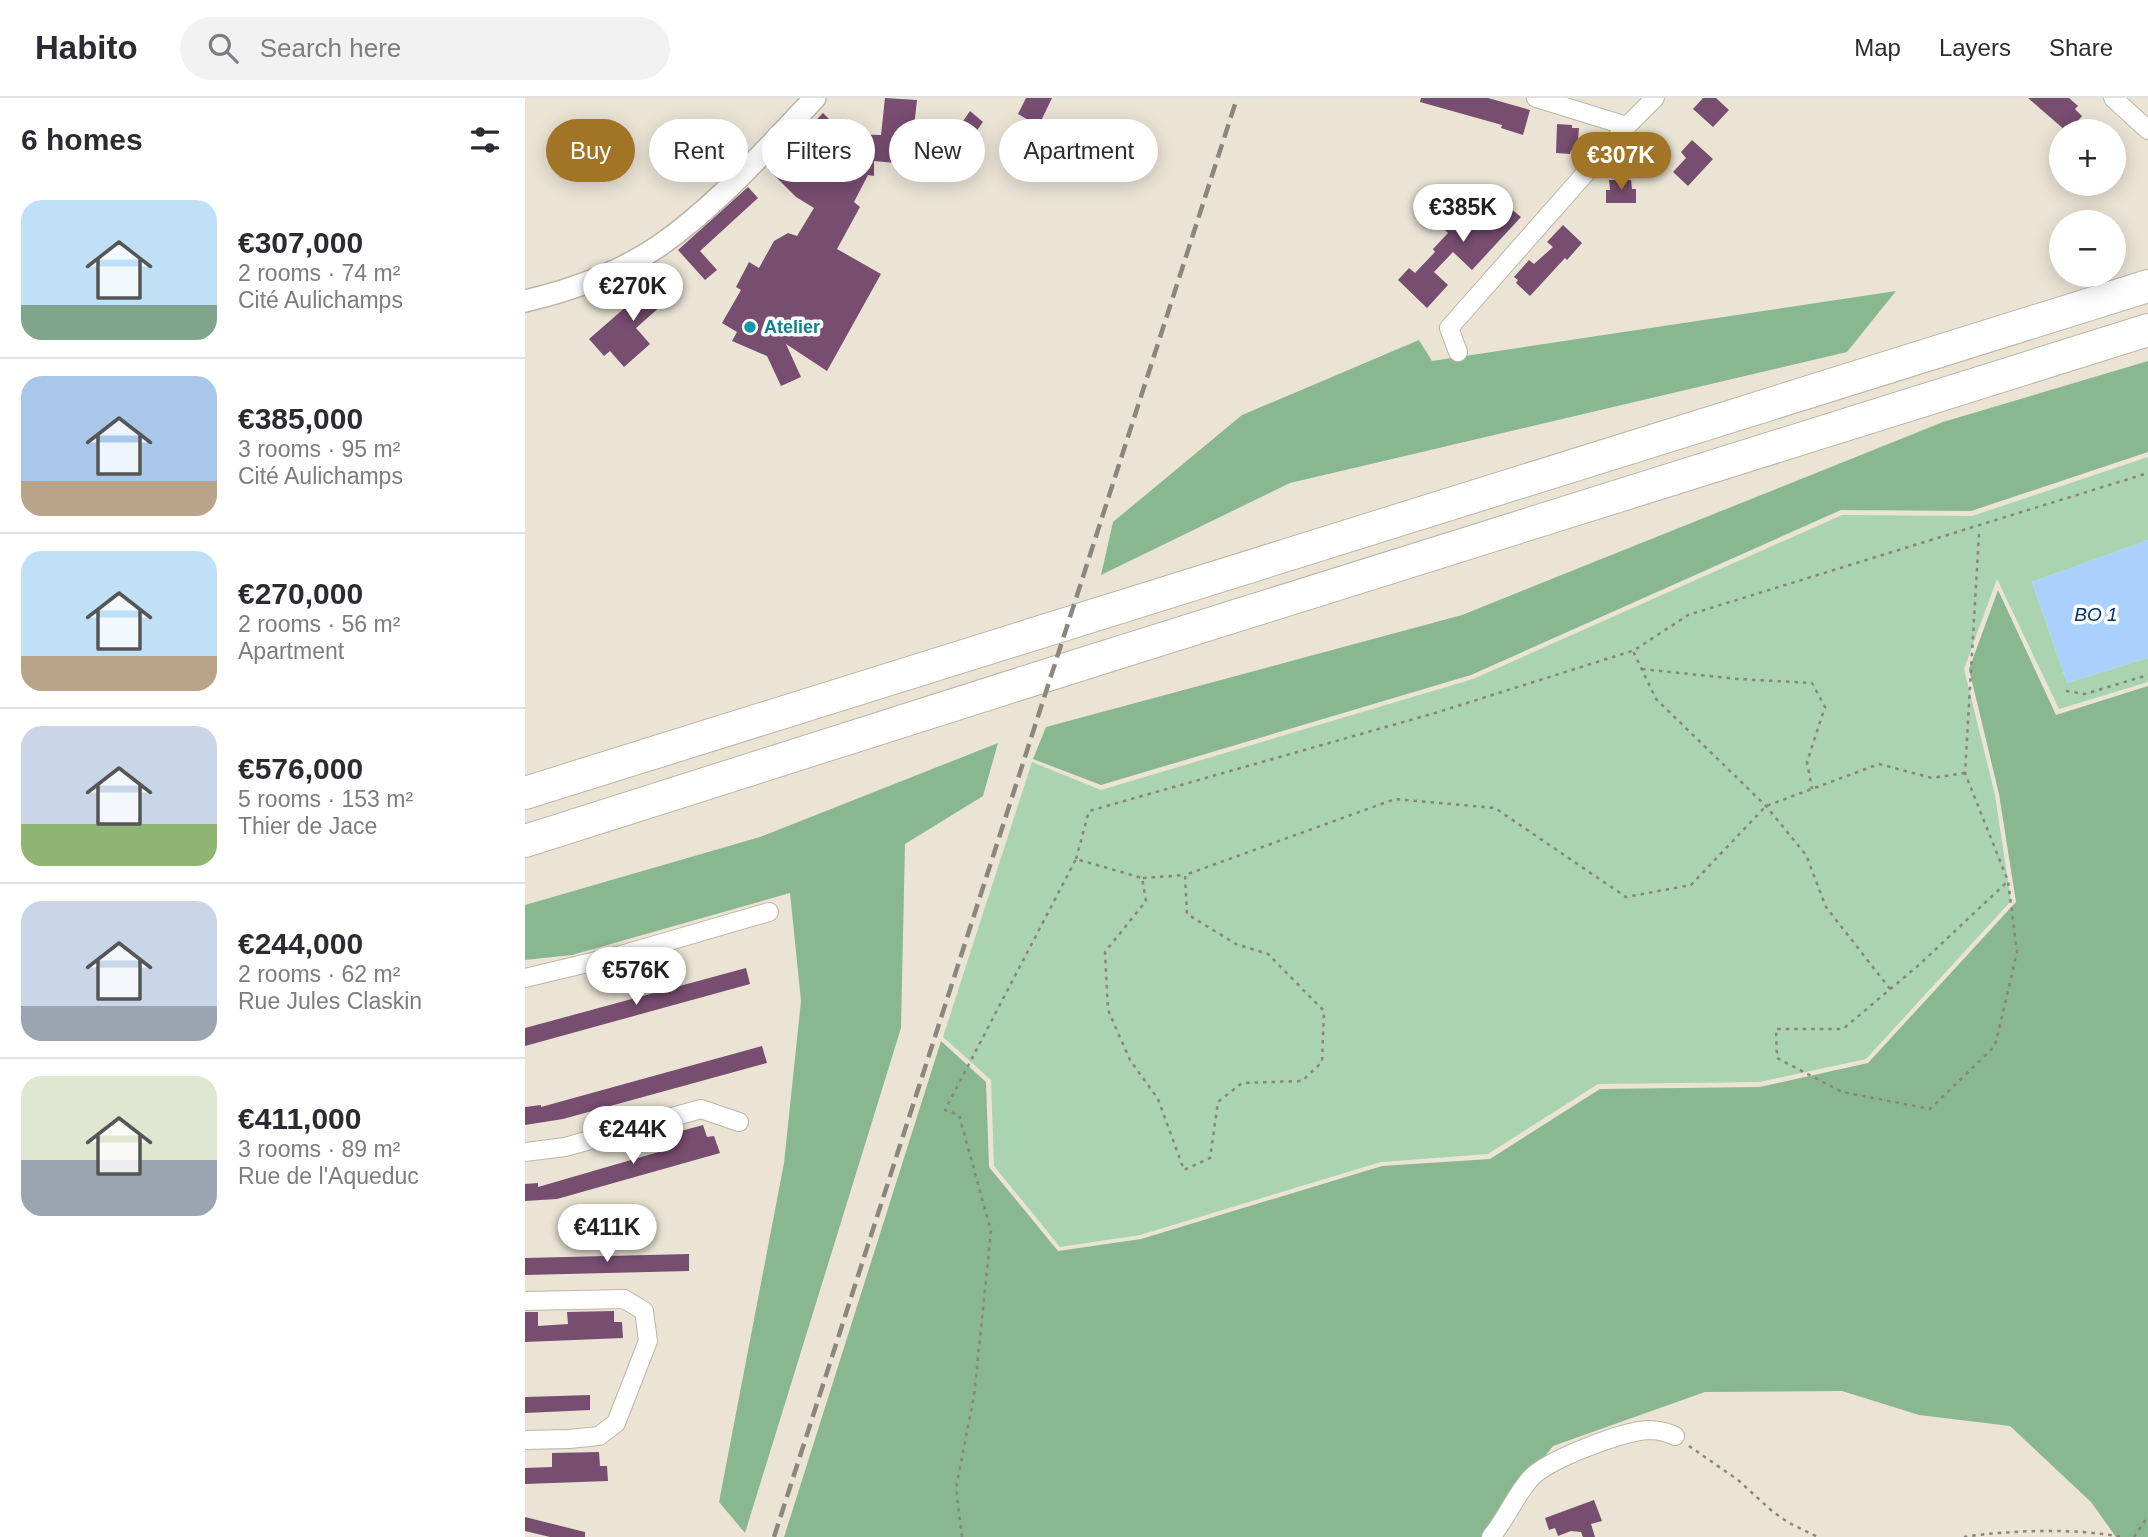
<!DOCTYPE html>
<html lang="en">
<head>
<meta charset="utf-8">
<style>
	:root { --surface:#fff; --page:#f2f2f3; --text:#2b2b33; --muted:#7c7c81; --line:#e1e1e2; --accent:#a17426 }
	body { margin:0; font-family:Arial,sans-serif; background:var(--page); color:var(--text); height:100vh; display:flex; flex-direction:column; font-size:26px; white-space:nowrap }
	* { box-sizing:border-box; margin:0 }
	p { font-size:23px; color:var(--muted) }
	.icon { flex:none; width:38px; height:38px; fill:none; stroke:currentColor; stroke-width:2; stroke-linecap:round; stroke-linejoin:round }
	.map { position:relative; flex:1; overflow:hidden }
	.sheet { display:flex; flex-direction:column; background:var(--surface); width:525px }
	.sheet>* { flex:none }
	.top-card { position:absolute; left:21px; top:21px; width:665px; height:63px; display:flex; gap:14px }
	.fabs { position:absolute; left:1524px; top:21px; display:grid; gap:14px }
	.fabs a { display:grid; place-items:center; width:77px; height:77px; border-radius:50%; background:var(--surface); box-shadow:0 4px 18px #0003; font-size:35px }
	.price { position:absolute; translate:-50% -60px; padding:0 16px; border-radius:24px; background:#fff; color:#222; font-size:23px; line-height:46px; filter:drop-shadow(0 2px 4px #0008) }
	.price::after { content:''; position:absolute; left:50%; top:42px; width:21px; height:16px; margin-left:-10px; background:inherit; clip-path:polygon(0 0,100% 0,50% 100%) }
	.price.active { background:var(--accent); color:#fff }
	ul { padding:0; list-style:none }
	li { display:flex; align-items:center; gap:21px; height:175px; padding:0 21px }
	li+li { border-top:2px solid var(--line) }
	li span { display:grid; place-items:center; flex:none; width:196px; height:140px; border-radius:21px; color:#555 }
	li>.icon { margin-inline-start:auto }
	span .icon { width:84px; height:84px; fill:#fffc; stroke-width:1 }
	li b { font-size:30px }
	h2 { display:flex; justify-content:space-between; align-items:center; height:84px; padding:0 21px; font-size:30px }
	.pill { padding:0 24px; border-radius:32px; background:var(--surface); box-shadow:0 4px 18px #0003; font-size:24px; line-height:63px }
	.pill.active { background:var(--accent); color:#fff }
	header { display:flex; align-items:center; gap:42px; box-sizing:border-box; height:98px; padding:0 35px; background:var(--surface); border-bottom:2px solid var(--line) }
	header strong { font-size:33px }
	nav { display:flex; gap:38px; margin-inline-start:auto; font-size:24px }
	.search { width:490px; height:63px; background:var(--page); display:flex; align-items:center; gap:18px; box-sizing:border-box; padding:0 24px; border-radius:38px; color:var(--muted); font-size:26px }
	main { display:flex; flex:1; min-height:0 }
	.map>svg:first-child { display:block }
	.green { fill:#aad3af }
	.forest { fill:#89b890 }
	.water { fill:#aad1fe }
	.building { fill:#774d70 }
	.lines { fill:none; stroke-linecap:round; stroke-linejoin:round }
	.minor-casing { stroke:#bcb5a7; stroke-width:20 }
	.tertiary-casing { stroke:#bcb5a7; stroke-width:24 }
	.motorway-casing { stroke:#bcb5a7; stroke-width:34 }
	.path { stroke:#8a857b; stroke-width:2.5; stroke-dasharray:3.5 5; stroke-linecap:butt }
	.minor { stroke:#fff; stroke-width:18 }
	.tertiary { stroke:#fff; stroke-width:21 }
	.motorway { stroke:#fff; stroke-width:32 }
	.rail { stroke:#8b877d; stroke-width:4.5; stroke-dasharray:14 7; stroke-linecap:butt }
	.culture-dot { fill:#0f9aa8; stroke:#fff; stroke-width:2.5 }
	.labels { text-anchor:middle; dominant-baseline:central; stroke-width:7; stroke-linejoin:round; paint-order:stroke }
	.culture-label { font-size:18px; font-weight:bold; fill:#0d838f; stroke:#fff; text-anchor:start }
	.water-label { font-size:19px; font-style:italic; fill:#00376c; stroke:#fff }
</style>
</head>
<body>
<header>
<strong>Habito</strong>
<div class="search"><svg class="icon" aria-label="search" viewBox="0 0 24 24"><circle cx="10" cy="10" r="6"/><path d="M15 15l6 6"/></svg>Search here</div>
<nav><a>Map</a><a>Layers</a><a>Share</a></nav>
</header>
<main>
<section class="sheet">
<h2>6 homes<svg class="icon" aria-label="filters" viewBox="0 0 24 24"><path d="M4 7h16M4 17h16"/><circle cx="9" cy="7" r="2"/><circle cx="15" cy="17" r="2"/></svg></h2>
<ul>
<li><span style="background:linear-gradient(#bfe0f5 75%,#7fa58c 0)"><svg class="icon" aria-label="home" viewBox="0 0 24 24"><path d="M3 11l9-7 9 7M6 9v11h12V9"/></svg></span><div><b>€307,000</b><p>2 rooms · 74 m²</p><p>Cité Aulichamps</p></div></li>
<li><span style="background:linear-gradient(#a9c7e8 75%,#b9a48a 0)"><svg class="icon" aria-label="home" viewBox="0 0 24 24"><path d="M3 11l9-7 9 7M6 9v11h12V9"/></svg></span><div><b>€385,000</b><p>3 rooms · 95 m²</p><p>Cité Aulichamps</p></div></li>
<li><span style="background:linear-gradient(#bfe0f5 75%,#b9a48a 0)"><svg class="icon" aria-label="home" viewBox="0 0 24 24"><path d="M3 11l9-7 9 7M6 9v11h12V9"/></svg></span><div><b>€270,000</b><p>2 rooms · 56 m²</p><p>Apartment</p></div></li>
<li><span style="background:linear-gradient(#c9d6e8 70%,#8fb573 0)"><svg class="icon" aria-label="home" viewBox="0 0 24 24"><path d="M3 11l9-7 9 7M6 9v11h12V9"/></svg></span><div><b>€576,000</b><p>5 rooms · 153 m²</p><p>Thier de Jace</p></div></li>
<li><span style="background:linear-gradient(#c9d6e8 75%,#9aa5b1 0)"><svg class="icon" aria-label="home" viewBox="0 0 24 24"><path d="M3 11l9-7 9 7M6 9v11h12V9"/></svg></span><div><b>€244,000</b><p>2 rooms · 62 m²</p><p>Rue Jules Claskin</p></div></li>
<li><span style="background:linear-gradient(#dfe7d0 60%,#9aa5b1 0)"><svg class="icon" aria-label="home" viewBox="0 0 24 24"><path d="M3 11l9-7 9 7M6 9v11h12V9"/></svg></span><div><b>€411,000</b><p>3 rooms · 89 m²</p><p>Rue de l'Aqueduc</p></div></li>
</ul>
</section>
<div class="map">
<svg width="1623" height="1439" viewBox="0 0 1623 1439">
	<rect width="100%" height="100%" fill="#ebe4d5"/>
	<path class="green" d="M1623,359V442L1507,484L1542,585L1623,560V584L1534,611L1472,481L1439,571L1470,697L1486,803L1341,961L1234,984L1073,986L963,1056L856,1064L615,1137L535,1149L469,1068L466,982L418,939L507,664L576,692L948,581L1317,417L1447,418Z"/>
	<path class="forest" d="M1371,193L1322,254L765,385L576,477L588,424L717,317L894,242L907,263Z
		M1623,263V354L1446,413L1316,412L946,577L576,687L508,661L521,629L937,517L1418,324Z
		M1473,492L1531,617L1623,588V1439H1591L1566,1404L1485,1328L1394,1317L1317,1293L1180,1294L1028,1348L957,1439H259L416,943L461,984L464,1069L533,1153L616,1141L857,1068L965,1061L1075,991L1235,989L1343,965L1491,804L1474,696L1444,571Z
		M473,645L458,698L380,746L376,930L220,1435L194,1404L259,1065L276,903L265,795L47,857L0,862V807L235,739Z"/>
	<path class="water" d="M1623,442V560L1542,585L1507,484Z"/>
	<path class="building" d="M360,0L392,2L386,56L371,54L370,65L349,63V78L343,77L329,104L335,109L312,151L356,176L302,273L261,246L276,279L256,288L242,258L207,243L212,234L197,225L216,192L211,189L224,164L234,170L249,143L263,135L272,138L289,110L271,99L243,71L298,15L319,36L356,37Z
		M501,0H527L515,25L506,21L505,23L493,16Z
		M896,0H963L1005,12L998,37L976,30L977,27L895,4Z
		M1178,0H1191L1204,12L1188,29L1168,11Z
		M1503,0H1544L1553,8L1550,11L1557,18L1544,33H1541Z
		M445,13L458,24L450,35L456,39L448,51L428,38Z
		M1032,26L1047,27V30H1054L1052,53L1046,52L1045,56L1031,55Z
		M1167,42L1188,61L1163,88L1148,74L1161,60L1156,54Z
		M1084,82H1106L1107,91H1111V105H1081V92H1085Z
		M223,89L233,100L175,153L192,172L180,182L153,152Z
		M962,91L996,119L947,172L928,154L909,174L923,187L902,210L873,182L884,170L890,175L910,154L908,151L923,135L918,130L941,105L946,109Z
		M1038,127L1057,145L1042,162L1040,160L1005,198L991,185L993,182L989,179L1004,162L1009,166L1028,149L1022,144Z
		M140,175L154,192L111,230L125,246L99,269L85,253L79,258L64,241Z
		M221,870L225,886L0,948V930Z
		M237,948L242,965L38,1021L0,1027V1009L16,1007V1009Z
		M178,1027L182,1039L189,1038L195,1055L32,1101L0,1103V1086L13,1085V1089L137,1053L134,1039Z
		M164,1156V1173L0,1177V1160Z
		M89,1213V1224H97L98,1240L0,1244V1214H13V1228L43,1226L42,1214Z
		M65,1297V1312L0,1315V1299Z
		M74,1354L75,1368H82L83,1383L0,1386V1370L27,1369V1355Z
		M1069,1402L1077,1423L1066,1426L1070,1439H1058L1056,1434L1046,1433L1033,1438L1030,1430L1024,1432L1020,1420Z
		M0,1419L60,1434V1439H25L0,1433Z"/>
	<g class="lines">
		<g class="minor-casing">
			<path id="minor" d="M1011,0L1102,28
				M1588,0L1623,32
				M933,254L924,230L1102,28L1130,0
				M0,880L96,857L244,814
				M0,1054L40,1049L176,1011L214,1024
				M0,1203L99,1201L119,1213L123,1243L91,1325L74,1338L44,1341L0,1342
				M966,1439C981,1421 990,1398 1005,1381C1021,1362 1098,1333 1123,1332C1132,1332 1142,1334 1150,1338"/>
		</g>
		<g class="tertiary-casing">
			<path id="tertiary" d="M0,203C47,192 94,175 134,148C193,107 241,51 290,0"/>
		</g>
		<g class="motorway-casing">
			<path id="motorway" d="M0,695L1623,188
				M0,743L570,562L1623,232"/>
		</g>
		<path class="path" d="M1454,436L1440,675L1483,783L1492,854L1470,948L1405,1011L1317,994L1252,960L1251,931H1318L1395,866L1483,783
			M1117,571L1213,581L1287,585L1300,609L1282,664L1287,691
			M1541,593L1560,596L1623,577
			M551,761L564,713L910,615L1107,553
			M618,780L660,777
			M1365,891L1301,809L1281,757L1241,708L1131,601L1108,553L1163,517L1623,375
			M1164,1348L1213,1382L1247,1413L1264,1425L1293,1439
			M437,1439L431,1390L449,1298L466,1133L434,1017L420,1012L551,761L617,780L621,803L580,854L583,912L605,962L633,1001L659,1072L685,1060L693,1004L717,985L777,983L797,964L799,913L743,856L711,846L662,816L660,777L870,701L970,710L1101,799L1166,787L1241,708L1354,666L1407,680L1440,675
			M1439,1439C1484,1432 1552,1430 1596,1439
			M1609,1439L1623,1418"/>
		<use href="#minor" class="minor"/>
		<use href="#tertiary" class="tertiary"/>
		<use href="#motorway" class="motorway"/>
		<path class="rail" d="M249,1439L712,0"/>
	</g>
	<circle class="culture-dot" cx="225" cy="229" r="7"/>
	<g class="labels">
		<g class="culture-label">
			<text x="239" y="229">Atelier</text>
		</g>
		<g class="water-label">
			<text x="1571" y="516">BO 1</text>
		</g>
	</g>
</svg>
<div class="fabs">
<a>+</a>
<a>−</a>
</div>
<b class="price active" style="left:1096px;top:94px">€307K</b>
<b class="price" style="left:938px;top:146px">€385K</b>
<b class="price" style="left:108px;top:225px">€270K</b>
<b class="price" style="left:111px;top:909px">€576K</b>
<b class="price" style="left:108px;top:1068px">€244K</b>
<b class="price" style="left:82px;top:1166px">€411K</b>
<div class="top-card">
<a class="pill active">Buy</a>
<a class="pill">Rent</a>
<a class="pill">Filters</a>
<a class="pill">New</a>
<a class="pill">Apartment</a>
</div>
</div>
</main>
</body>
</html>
